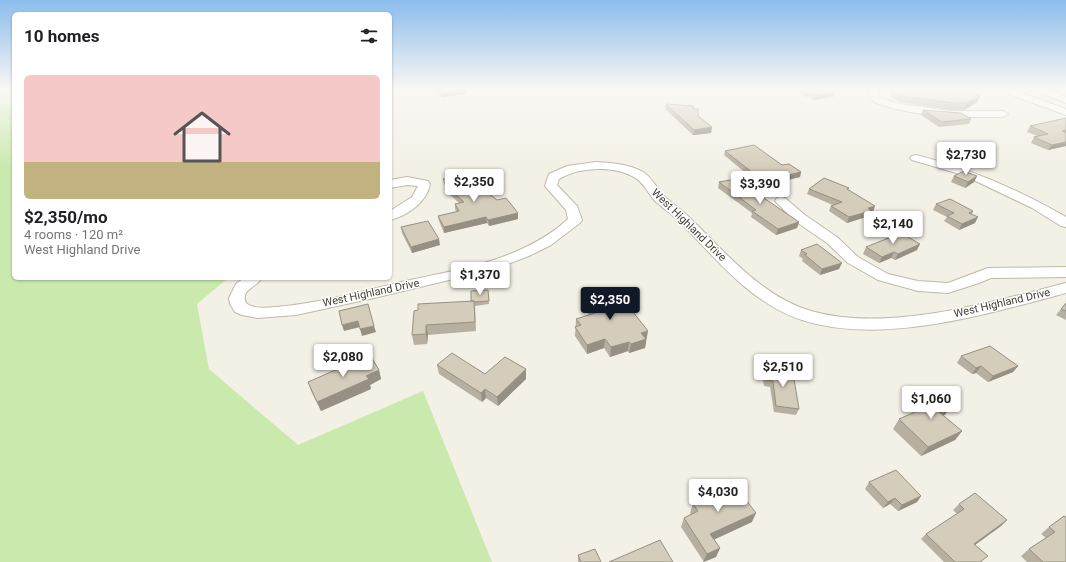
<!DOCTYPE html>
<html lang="en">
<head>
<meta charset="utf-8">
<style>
	:root { --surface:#fff; --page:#f2f2f2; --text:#202124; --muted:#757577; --accent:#111827 }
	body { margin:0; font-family:Roboto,sans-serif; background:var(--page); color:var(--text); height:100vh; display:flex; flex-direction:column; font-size:15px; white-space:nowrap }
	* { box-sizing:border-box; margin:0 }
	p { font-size:13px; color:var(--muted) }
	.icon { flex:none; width:22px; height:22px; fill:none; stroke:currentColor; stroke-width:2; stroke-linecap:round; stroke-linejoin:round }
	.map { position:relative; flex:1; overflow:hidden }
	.details { position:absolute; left:12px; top:12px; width:380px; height:268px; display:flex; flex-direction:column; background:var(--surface); border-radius:6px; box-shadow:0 1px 3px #0004 }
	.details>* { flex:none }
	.price { position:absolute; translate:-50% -34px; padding:0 9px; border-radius:4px; background:#fff; color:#222; font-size:13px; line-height:26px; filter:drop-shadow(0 1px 2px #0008) }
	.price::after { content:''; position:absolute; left:50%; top:24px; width:12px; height:9px; margin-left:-6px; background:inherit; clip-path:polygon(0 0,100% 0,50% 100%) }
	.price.selected { background:var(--accent); color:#fff }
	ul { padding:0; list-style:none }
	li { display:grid; align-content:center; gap:8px; height:212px; padding:0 12px }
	li span { display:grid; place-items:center; height:124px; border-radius:6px; color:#555 }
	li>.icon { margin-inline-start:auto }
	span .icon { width:72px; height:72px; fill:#fffc; stroke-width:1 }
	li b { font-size:17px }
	h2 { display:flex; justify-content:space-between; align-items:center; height:48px; padding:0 12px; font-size:17px }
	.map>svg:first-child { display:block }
	.green { fill:#c9e9ad }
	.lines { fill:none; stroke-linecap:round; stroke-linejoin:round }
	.minor-casing { stroke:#bfb9a8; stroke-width:2 }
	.minor { fill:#fff; fill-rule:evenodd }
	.wall { fill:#b7b0a1 }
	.shaded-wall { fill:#959083 }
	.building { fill:#d5cdbb; stroke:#959083 }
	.labels { text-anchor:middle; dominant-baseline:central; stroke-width:3; stroke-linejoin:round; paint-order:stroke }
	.street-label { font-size:11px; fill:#464135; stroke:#fff }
</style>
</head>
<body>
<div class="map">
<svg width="1066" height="562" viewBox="0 0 1066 562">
	<rect width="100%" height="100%" fill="#f3f0e6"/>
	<path class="green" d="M0,90H14V95L8,103L14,107V278H228L197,304L209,369L298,445L423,391L492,562H0Z"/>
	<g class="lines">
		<g class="minor-casing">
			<path id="minor" d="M870,90H880L878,93L881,98L895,103L950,111H1003L1008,114L1003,117C960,117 915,118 874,102L868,93Z
				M1001,90H1014L1066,109V115L1003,92Z
				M1037,90H1050L1066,97V103L1039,92Z
				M916,155C969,168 1019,190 1066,217V227L1061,226L1032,208L963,175L912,160L910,158L912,156Z
				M596,162C612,163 629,164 643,172C652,177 657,189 665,197C673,204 682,210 690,218C725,252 762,297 811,311C888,333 990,302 1066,283V293C987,314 882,346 802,320C752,304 717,260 681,223C673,215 664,209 656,202C648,194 644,182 634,177C613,165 579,167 559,179L557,185L577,206L582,220L580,223L551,245L529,256L495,269L374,298L296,315L257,318L242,315L235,312L230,304L229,298L236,284L244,278H262C257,287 238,291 247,304C256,309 266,308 276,307C320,303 363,291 405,281C438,274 473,268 505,256C528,247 550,236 568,219L566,210L545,186L549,174L567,166Z
				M407,177L428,181L430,184C427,202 407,216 390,220V211L412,197L418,186L407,185L390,188V180Z
				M781,197L785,198L805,215L837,237L858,257L888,274L918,281L948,283L988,268L1066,267V277L991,278L979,283L948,293L918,291L878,280L848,263L827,243L795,221L775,201L777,198Z"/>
		</g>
		<use href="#minor" class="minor"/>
	</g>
	<path class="wall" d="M434,90H466V94L442,97Z
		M795,90H830L834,93L833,97L813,100L808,96L805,97Z
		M892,90L980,96L977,102L964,110H950L900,102L890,96Z
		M666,104L693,109L698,116L712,127L711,133L693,135L665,109Z
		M923,110L971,119L969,124L939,127L921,115Z
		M1066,118V146L1048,150L1031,143L1034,137L1038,136L1027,132L1030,126Z
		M725,151L782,165L801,172L800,177L750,189L799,222L797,228L776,235L751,217L752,213L718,188L719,182L736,179L737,176L747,174L724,155Z
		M954,176H977L974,182L965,188L951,182Z
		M443,179L465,181L518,219L489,226L487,223L444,233L439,221L438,216L457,212L455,209V204L459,203L448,193V188L444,185Z
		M849,188L848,190L873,212L870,213L869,216L847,223L829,211L831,206L833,205L807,194L809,189Z
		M936,204L973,211L972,214L975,223L959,230L944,221L947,217L933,210Z
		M401,227L440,245L412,253L402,233Z
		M866,247L917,250L895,260L891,258L879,263L863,254Z
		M801,250L839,269L820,275L802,261L803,259L799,256Z
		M488,290L489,304L475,306L476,331L428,335L427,344L414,345L412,335L418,310L471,301Z
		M584,298L646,340L645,348L629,353L628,351L610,357L604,348L587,354L575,336L576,319L589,315L583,307Z
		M1066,303V320L1056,315Z
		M961,356L1018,366L1013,372L988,382L976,373L972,374L957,363Z
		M437,365L485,374L526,379L498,406L486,398L482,402L439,374Z
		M765,368L799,409L796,415L774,412L770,387L764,386L762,375Z
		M379,370L381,379L370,385L371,389L321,411L311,391L308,382Z
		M913,395L944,416L962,431L955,440L921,456L893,429L899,419L916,412L907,404Z
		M869,482L921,496L917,502L898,511L890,504L883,508L865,489Z
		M700,492L752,522L714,539L720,548L716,557L704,562L681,527L684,518L691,514L690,513L693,504L697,502L696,501Z
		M959,504L1007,520L1001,526L975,545L982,562H944L921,539L926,534L957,514L953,510Z
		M1064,516L1066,562H1027L1021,556L1029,549L1046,538L1041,534L1049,527Z
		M578,555L601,562H578Z"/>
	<path class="shaded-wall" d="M462,90H466V94L442,97V93Z
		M807,92H809L808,96L805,97Z
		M834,93L833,97L813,100L814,95Z
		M980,96L977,102L964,110L967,103Z
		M712,127L711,133L693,135L694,130Z
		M1066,130V134L1062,131Z
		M1066,142V146L1048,150L1052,145Z
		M801,172L800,177L746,190L748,185Z
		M977,176L974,182L965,188L968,182Z
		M875,206L873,212L870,213L869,216L847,223L849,217L868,208Z
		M518,213V219L489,226L488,220Z
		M486,217L487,223L444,233V227Z
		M978,217L975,223L959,230L962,224Z
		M799,222L797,228L776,235L778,229Z
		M439,239L440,245L412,253L411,247Z
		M920,244L917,250L895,260L898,254Z
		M894,252L891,258L879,263L882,257Z
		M842,263L839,269L820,275L822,269Z
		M358,321L360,327L344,331L342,325Z
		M426,325L428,335L427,344L426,334Z
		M374,326L376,332L362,336L360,329Z
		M648,331L645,348L629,353L631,344L641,333Z
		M605,339L604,348L587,354V345Z
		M629,342L628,351L610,357L611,347Z
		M981,366L976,373L972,374L976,368Z
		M1018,366L1013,372L988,382L993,376Z
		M526,369V379L498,406L497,397Z
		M379,370L381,379L370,385L371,389L321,411L317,402L366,376Z
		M485,389L486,398L482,402L481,393Z
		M951,406L945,415L933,421L939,412Z
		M962,431L955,440L921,456L928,447Z
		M921,496L917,502L898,511L902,505Z
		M895,498L890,504L883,508L888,502Z
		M756,513L752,522L707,543L710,534Z
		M1007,520L1001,526L968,550L974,544Z
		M720,548L716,557L703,562L707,554Z"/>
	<path class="building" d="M438,90H462L442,93Z
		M803,90H830L834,93L814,95L809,92H807Z
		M893,90H965L980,96L967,103H953L903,96Z
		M666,104L693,106V109H698V116L712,127L694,130Z
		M923,110L961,113L971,119L942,122Z
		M1066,118V130L1062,131L1066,133V142L1052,145L1034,137L1048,134L1030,126Z
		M754,145L782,165L789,164L801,172L748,185L737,176L753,173L725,151Z
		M964,171L977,176L968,182L954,176Z
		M457,174L465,181L470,179L497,200L506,198L518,213L488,220L486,217L444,227L438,216L459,211L455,204L464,202L448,188L452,186L443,179Z
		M824,178L849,188L847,189L875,206L868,208L871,211L849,217L831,206L842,202L809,189Z
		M736,179L799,222L778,229L752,211L756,210L719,182Z
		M950,199L973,211L969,213L978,217L962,224L947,216L954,213L936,204Z
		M428,221L439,239L411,247L401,227Z
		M901,233L920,244L898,254L894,252L882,257L866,247Z
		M817,244L842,263L822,269L805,255L807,254L801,250Z
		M615,289L648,331L641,333L646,339L631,344L629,342L611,347L605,339L587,345L575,327L581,325L576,319L595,313L584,298Z
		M488,290L489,301L474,302V301H471V291Z
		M474,301L475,322L426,325V334L412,335L414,311L418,310V304Z
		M1066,303V311L1061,309Z
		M368,304L374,326L360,329L358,321L342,325L339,311Z
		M990,346L1018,366L993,376L981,366L976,368L961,356Z
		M452,353L485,374L505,357L526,369L497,397L485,389L481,393L437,365Z
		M370,355L379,370L366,376L369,379L317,402L308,382Z
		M765,368L793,373L799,409L776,406L773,381L766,380Z
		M930,388L951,406L939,412L962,431L928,447L899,419L927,407L913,395Z
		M896,470L921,496L902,505L895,498L888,502L869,482Z
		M730,479L756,513L710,534L720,548L707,554L684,518L698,511L693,504L704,499L700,492Z
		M975,493L1007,520L974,544L988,556L980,562H955L926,534L964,509L959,504Z
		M1064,516L1066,517V562H1043L1029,549L1055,532L1049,527Z
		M660,540L673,562H609Z
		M595,549L601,562H581L578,555Z"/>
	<linearGradient id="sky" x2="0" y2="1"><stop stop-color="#8bbcec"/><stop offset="0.53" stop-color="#faf8f4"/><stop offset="1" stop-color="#faf8f4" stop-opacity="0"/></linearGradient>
	<rect width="1066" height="169" fill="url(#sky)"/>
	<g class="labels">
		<g class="street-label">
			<text transform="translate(689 225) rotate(44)">West Highland Drive</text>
			<text transform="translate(371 293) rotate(-12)">West Highland Drive</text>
			<text transform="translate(1002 303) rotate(-13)">West Highland Drive</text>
		</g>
	</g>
</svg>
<b class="price" style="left:966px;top:176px">$2,730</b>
<b class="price" style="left:474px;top:203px">$2,350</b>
<b class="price" style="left:760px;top:205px">$3,390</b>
<b class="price" style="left:893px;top:245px">$2,140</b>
<b class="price" style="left:480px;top:296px">$1,370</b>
<b class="price selected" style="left:610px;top:321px">$2,350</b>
<b class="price" style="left:343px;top:378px">$2,080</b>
<b class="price" style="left:783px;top:388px">$2,510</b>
<b class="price" style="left:931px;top:420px">$1,060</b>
<b class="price" style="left:718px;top:513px">$4,030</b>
<section class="details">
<h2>10 homes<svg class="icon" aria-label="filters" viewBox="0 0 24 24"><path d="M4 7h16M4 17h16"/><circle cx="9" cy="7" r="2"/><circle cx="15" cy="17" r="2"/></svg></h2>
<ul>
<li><span style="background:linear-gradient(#f6c9c9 70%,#c2b280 0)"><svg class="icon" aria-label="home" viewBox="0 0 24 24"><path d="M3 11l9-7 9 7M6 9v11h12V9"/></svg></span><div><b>$2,350/mo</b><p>4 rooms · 120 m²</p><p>West Highland Drive</p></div></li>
</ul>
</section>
</div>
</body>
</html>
